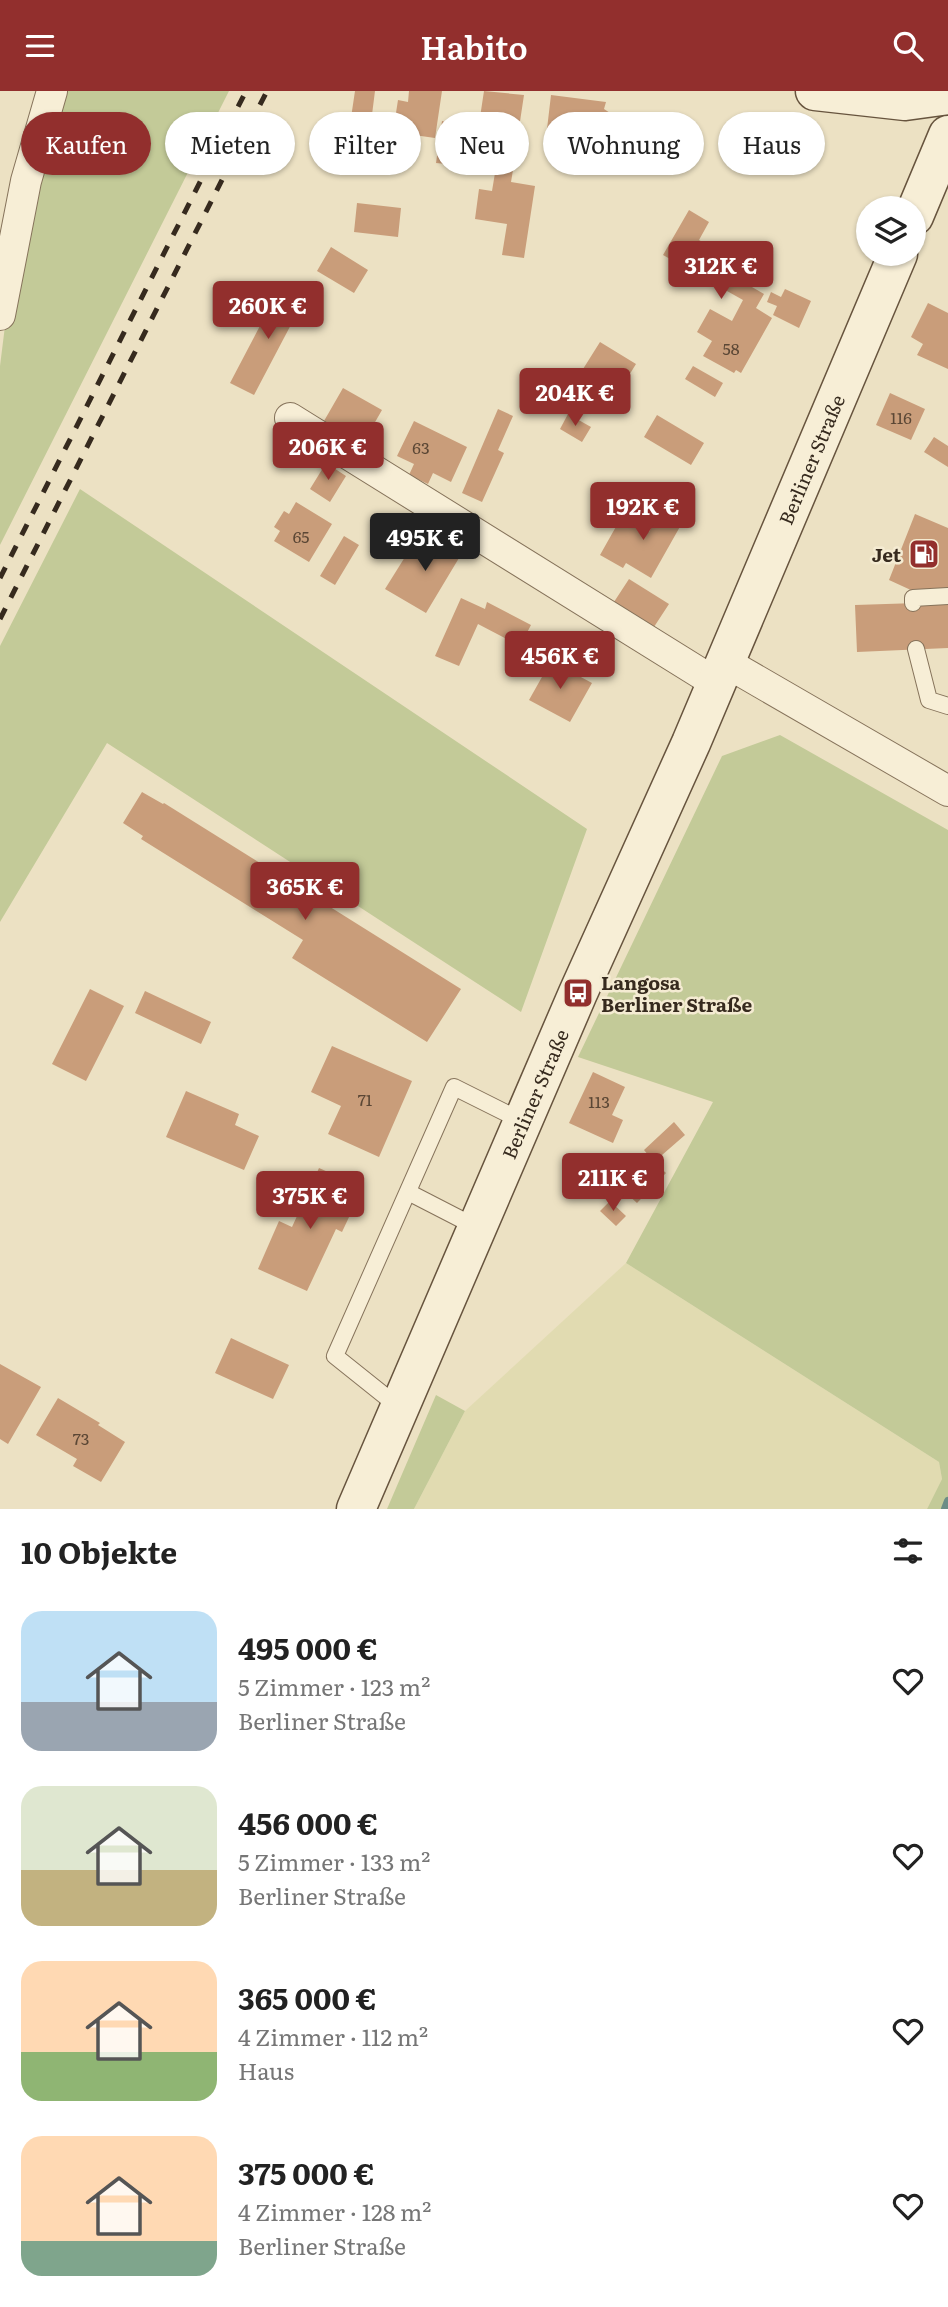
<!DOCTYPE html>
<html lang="de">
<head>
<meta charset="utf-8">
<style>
	:root { --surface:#fff; --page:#f6f6f6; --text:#222; --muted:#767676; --accent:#922f2d }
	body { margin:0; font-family:Literata,serif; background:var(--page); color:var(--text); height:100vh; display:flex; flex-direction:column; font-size:26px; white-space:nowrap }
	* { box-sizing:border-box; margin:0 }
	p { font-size:23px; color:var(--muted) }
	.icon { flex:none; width:38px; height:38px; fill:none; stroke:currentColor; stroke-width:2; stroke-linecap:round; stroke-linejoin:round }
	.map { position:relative; height:1418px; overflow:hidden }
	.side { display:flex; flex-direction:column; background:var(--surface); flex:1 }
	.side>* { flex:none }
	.guide { position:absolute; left:21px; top:21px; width:906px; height:63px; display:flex; gap:14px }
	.buttons { position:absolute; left:856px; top:105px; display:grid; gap:14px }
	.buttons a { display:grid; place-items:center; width:70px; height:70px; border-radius:50%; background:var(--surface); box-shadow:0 2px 5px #0004; font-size:35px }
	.price { position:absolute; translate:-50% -60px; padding:0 16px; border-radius:7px; background:var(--accent); color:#fff; font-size:23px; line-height:46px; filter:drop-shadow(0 2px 4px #0008) }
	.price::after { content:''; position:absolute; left:50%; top:42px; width:21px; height:16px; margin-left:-10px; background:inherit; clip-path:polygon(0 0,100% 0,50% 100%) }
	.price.current { background:#222; color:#fff }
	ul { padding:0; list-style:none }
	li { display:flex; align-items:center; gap:21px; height:175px; padding:0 21px }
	li span { display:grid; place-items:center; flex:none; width:196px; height:140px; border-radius:21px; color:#555 }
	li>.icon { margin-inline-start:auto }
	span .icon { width:84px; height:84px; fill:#fffc; stroke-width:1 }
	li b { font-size:30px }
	h2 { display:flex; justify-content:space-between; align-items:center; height:84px; padding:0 21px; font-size:30px }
	.tag { padding:0 24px; border-radius:32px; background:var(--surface); box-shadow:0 2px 5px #0004; font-size:24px; line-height:63px }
	.tag.current { background:var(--accent); color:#fff }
	header { display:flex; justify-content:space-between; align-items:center; height:91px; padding:0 21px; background:var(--accent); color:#fff; font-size:32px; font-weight:600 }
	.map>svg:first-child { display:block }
	.farmland { fill:#e1dbb1 }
	.green { fill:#c3ca98 }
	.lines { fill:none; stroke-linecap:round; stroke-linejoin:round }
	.stream { stroke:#6c8d86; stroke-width:8 }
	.building { fill:#c99d7a }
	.service-casing { stroke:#86735b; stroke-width:18 }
	.minor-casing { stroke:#86735b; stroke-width:32 }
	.secondary-casing { stroke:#67543e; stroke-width:41 }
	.service { stroke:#f7eed6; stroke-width:16 }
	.minor { stroke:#f7eed6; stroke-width:30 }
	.secondary { stroke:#f7eed6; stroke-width:38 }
	.rail { stroke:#362a1e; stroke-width:5; stroke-dasharray:12 12; stroke-linecap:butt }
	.labels { text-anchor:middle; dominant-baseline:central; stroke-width:5; stroke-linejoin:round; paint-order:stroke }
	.number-label { font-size:16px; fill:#5b4735 }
	.street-label { font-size:19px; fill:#362a1e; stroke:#f4ebd2 }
	.poi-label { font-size:19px; font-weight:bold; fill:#362a1e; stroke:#f4ebd2; text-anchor:end }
</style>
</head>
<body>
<header><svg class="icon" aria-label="menu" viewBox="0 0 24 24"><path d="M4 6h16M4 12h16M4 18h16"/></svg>Habito<svg class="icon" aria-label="search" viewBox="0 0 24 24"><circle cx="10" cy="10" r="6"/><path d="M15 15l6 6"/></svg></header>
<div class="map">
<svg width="948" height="1418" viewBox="0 0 948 1418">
	<rect width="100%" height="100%" fill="#ece1c3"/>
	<path class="farmland" d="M626,1172L939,1371L942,1388L927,1418H414L465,1320Z"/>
	<path class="green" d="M59,0H229L0,454V275L5,235Z
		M80,398L587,738L521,921L107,652L0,831V555Z
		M780,644L948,739V1418H927L942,1388L939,1371L626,1172L713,1011L578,966L722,665Z
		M436,1304L465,1320L414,1418H387Z"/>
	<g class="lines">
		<path class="stream" d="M945,1418L948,1410"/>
	</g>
	<path class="building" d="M355,0H375L367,63L346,60Z
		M409,0H442L435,47L393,41L398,9L408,11Z
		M484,0L524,4L519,37L498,34L497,49L477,46Z
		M551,4L606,11L604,18L642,43L630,64L597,44L547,38Z
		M442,30L462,33L457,74L436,72Z
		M496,76L513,79L511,91L535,95L524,167L502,164L507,133L475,128L479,98L492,100Z
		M357,112L401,117L398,146L354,141Z
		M689,119L709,131L699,149L704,152L697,164L764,203L756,217L772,227L741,282L736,279L734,282L703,265L712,250L697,241L710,218L732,230L743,209L663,164Z
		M331,156L368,179L354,202L317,180Z
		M281,195L305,207L254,304L230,292Z
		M785,198L811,210L799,237L773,224L777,215L767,211L771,201L781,206Z
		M928,212L948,222V278L917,264L923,253L911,246Z
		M600,251L636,273L615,307L578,286Z
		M693,275L723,292L715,306L685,288Z
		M343,297L382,319L363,352L324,330Z
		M890,302L925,318L911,349L876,334Z
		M498,318L513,325L498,359L504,362L482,411L462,402Z
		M568,323L591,336L582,351L560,338Z
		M657,324L704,352L691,374L644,346Z
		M414,330L467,356L451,391L433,382L428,393L409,384L414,373L397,365Z
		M934,346L948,355V376L924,361Z
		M326,372L346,385L330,411L310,398Z
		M296,411L332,433L309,471L274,450L280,440L274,436L284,420L289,423Z
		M664,413L686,425L651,487L626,472L623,477L600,464L622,425L649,441Z
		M915,423L948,437V498L913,500L889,489Z
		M444,444L465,457L426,522L385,498L415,450L434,461Z
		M344,445L359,454L335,494L320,485Z
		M629,488L669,513L652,539L612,514Z
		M461,507L485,518L487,511L531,534L520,555L478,533L459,575L435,565Z
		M948,511V557L857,561L855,514Z
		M551,570L592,592L570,631L529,609Z
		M142,701L163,713L164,712L461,898L427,951L292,867L303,849L141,748L143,745L123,732Z
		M90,898L124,915L86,990L52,973Z
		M145,900L211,931L201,953L135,922Z
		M332,955L412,990L379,1066L328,1043L341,1015L311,1001Z
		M593,981L625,996L612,1024L623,1029L613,1052L569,1032Z
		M186,1000L239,1023L235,1034L259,1045L244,1079L166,1046Z
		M674,1031L685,1044L654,1071L666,1082L637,1112L604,1082L618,1067L639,1087L654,1071L644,1059Z
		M319,1077L355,1093L350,1104L358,1107L342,1141L336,1138L307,1200L258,1178L279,1130L292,1136Z
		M610,1110L626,1125L616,1135L600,1120Z
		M231,1247L289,1274L273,1308L215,1282Z
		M0,1273L41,1296L8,1353L0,1348Z
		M58,1307L100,1332L98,1334L125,1351L101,1391L73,1375L77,1368L36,1344Z"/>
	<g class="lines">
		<g class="service-casing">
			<path id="service" d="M913,512V507L948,505
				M916,558L929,609L948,615
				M408,1101L478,1137
				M400,1317L335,1265L454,996L524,1031"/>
		</g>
		<g class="minor-casing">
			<path id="minor" d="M0,224L26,90L52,0
				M290,327L716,592
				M725,571L948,700"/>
		</g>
		<g class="secondary-casing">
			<g id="secondary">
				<path d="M815,0L905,10L948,4"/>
				<path d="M914,125L948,44"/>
				<path id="s1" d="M356,1418L578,902L691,652L898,163"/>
			</g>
		</g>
		<use href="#service" class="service"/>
		<use href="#minor" class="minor"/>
		<use href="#secondary" class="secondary"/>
		<path class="rail" d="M0,487L246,0
			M0,528L267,0"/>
	</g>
	<defs>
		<g id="fuel-square" transform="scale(1.575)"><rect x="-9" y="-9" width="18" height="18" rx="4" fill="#922f2d" stroke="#f4ebd2"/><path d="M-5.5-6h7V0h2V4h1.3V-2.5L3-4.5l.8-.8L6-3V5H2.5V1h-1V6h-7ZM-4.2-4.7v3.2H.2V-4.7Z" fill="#fff"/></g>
		<g id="bus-square" transform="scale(1.575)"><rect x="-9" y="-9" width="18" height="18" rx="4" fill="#922f2d" stroke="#f4ebd2"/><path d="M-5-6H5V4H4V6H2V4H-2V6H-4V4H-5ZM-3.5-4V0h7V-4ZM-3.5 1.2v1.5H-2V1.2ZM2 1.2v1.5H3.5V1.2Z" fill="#fff"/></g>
	</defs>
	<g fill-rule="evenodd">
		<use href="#fuel-square" x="924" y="463"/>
		<use href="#bus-square" x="578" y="902"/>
	</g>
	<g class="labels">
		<g class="number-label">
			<text x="731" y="257">58</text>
			<text x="901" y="326">116</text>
			<text x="421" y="356">63</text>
			<text x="301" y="445">65</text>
			<text x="365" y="1008">71</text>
			<text x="599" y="1010">113</text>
			<text x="81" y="1347">73</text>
		</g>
		<g class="street-label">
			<text stroke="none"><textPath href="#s1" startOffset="1144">Berliner Straße</textPath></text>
			<text stroke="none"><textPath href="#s1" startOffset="452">Berliner Straße</textPath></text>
		</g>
		<g class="poi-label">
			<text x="901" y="463">Jet</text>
			<text x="601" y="891" text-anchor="start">Langosa<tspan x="601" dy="22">Berliner Straße</tspan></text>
		</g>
	</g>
</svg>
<div class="buttons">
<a><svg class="icon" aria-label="layers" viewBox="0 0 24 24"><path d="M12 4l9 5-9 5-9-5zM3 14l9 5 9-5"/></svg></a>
</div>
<b class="price" style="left:721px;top:210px">312K €</b>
<b class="price" style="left:268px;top:250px">260K €</b>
<b class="price" style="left:575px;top:337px">204K €</b>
<b class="price" style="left:328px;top:391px">206K €</b>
<b class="price" style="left:643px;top:451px">192K €</b>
<b class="price current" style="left:425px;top:482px">495K €</b>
<b class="price" style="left:560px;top:600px">456K €</b>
<b class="price" style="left:305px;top:831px">365K €</b>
<b class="price" style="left:613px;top:1122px">211K €</b>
<b class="price" style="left:310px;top:1140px">375K €</b>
<div class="guide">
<a class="tag current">Kaufen</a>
<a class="tag">Mieten</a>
<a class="tag">Filter</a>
<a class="tag">Neu</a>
<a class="tag">Wohnung</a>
<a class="tag">Haus</a>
</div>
</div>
<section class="side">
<h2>10 Objekte<svg class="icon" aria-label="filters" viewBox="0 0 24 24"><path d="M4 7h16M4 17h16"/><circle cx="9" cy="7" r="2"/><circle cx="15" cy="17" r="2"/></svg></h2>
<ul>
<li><span style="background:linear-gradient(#bfe0f5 65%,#9aa5b1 0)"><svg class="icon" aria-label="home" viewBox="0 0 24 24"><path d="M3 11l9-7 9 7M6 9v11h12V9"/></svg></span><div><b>495 000 €</b><p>5 Zimmer · 123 m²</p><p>Berliner Straße</p></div><svg class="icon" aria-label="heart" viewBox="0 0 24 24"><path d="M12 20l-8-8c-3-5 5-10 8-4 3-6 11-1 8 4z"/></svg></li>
<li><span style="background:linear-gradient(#dfe7d0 60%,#c2b280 0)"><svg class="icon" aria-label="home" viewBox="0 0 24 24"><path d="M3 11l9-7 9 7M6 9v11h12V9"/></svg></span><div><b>456 000 €</b><p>5 Zimmer · 133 m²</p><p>Berliner Straße</p></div><svg class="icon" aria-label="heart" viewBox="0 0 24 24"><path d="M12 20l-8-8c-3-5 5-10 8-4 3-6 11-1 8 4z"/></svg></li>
<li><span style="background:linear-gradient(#ffd9b3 65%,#8fb573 0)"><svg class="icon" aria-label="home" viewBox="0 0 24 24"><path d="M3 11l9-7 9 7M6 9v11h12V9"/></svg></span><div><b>365 000 €</b><p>4 Zimmer · 112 m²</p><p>Haus</p></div><svg class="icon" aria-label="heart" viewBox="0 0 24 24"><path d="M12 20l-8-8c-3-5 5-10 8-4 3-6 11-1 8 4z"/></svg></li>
<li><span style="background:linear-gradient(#ffd9b3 75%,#7fa58c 0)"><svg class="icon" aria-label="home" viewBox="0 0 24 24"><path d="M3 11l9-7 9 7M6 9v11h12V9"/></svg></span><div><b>375 000 €</b><p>4 Zimmer · 128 m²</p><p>Berliner Straße</p></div><svg class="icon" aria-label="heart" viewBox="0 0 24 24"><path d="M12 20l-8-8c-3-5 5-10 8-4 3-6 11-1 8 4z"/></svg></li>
</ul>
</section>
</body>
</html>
